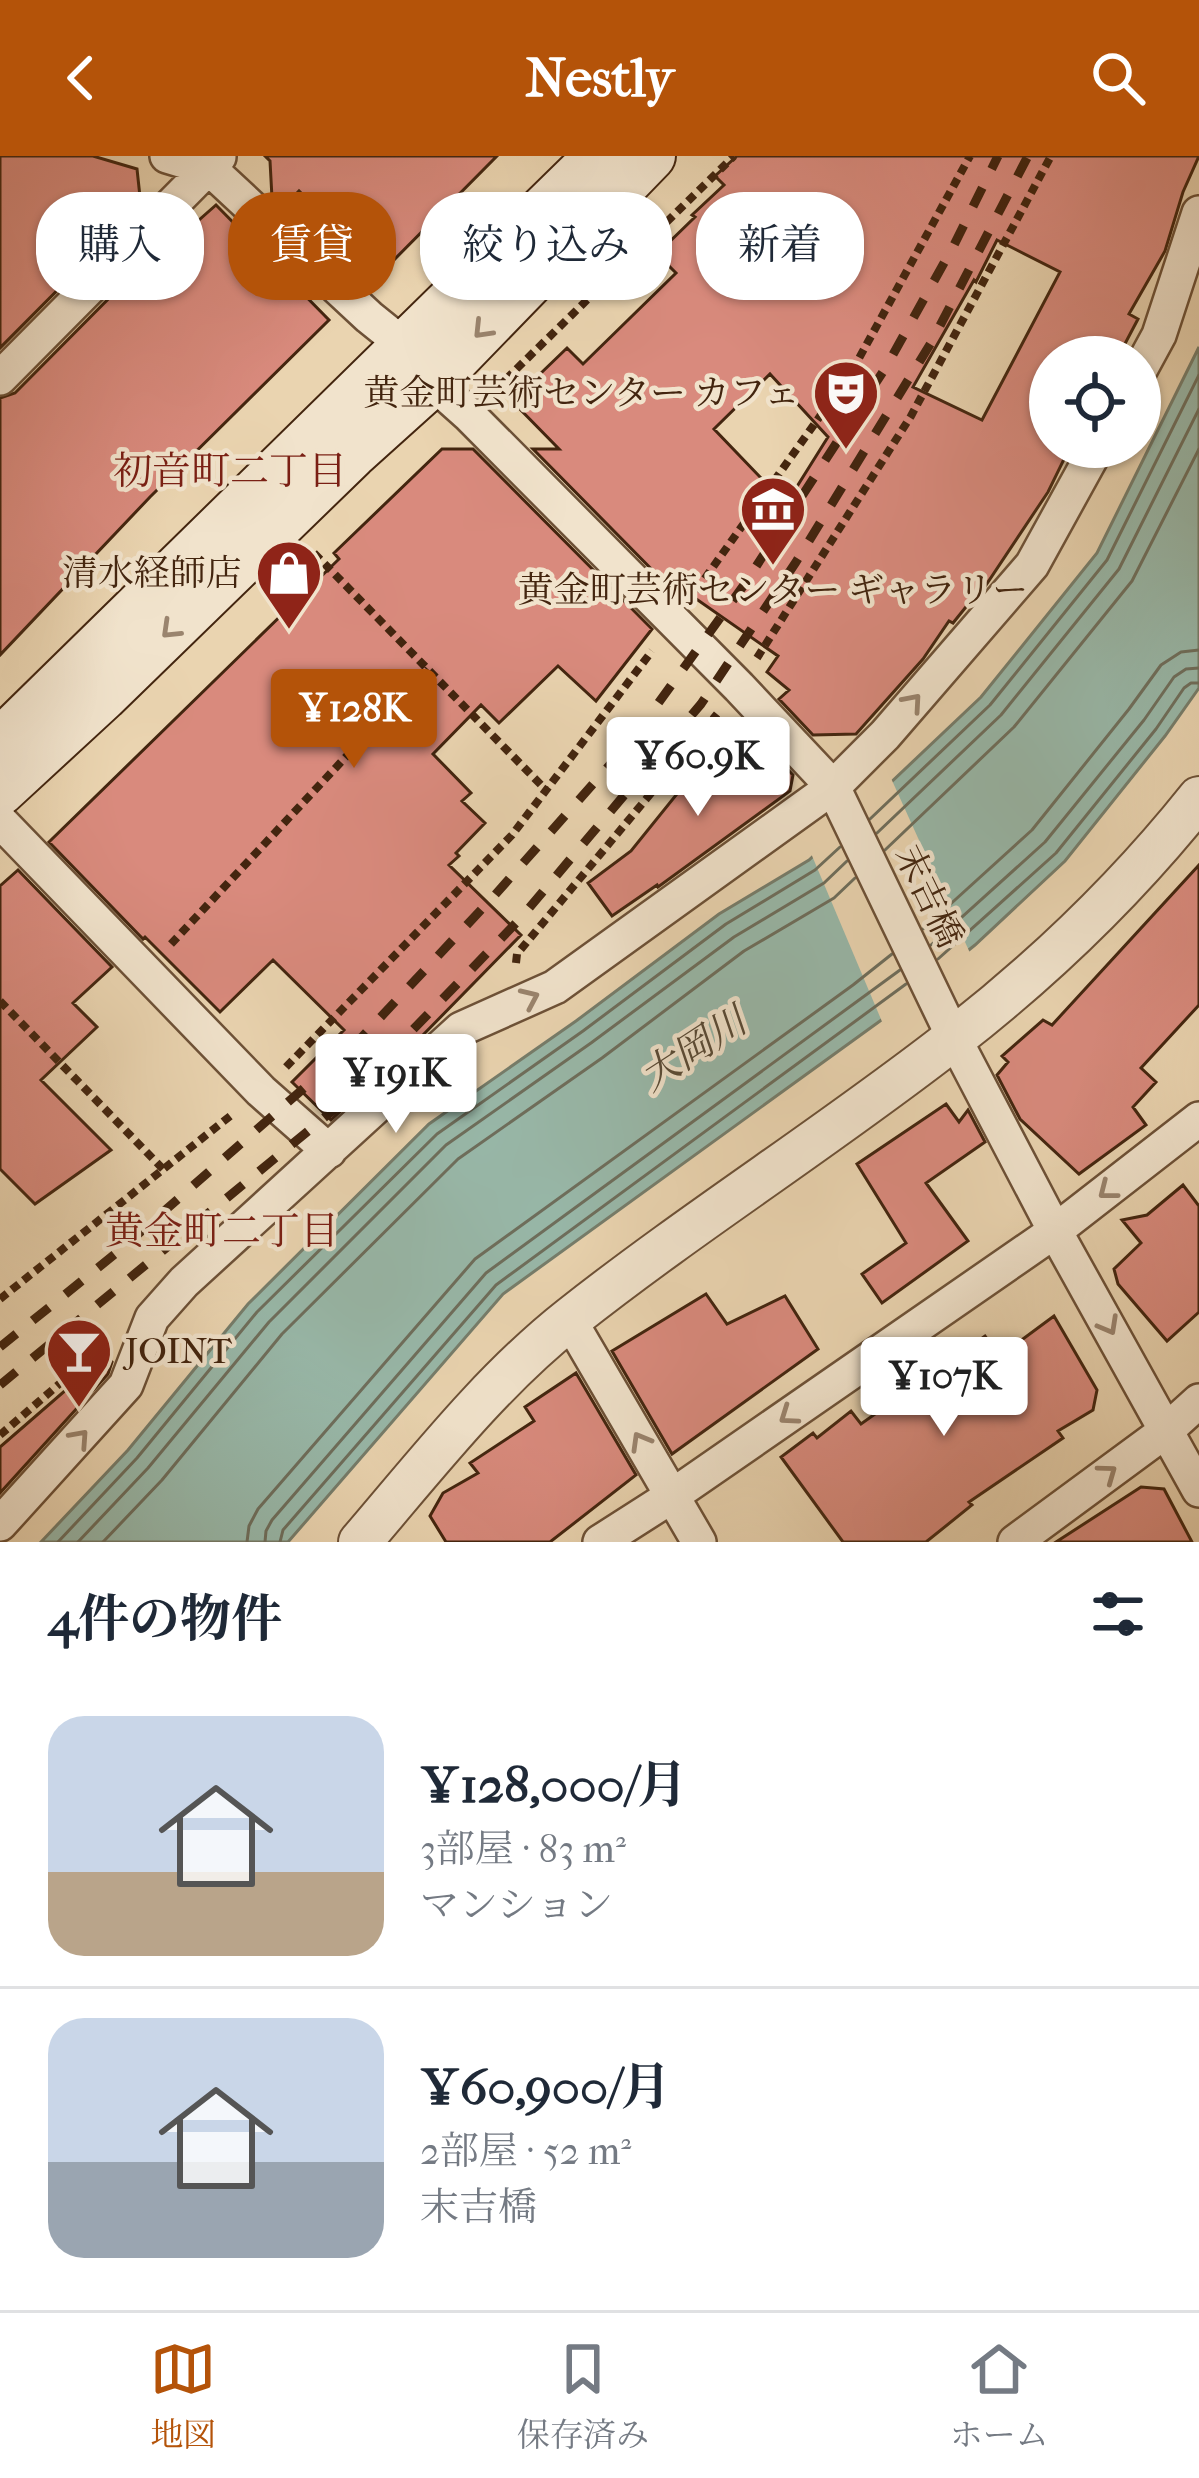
<!DOCTYPE html>
<html lang="ja">
<head>
<meta charset="utf-8">
<style>
	:root { --surface:#fff; --page:#f6f6f7; --text:#1f2937; --muted:#747a83; --line:#e0e1e3; --accent:#b45309 }
	body { margin:0; font-family:"IM FELL French Canon","Noto Serif JP",serif; background:var(--page); color:var(--text); height:100vh; display:flex; flex-direction:column; font-size:45px; white-space:nowrap }
	* { box-sizing:border-box; margin:0 }
	p { font-size:39px; color:var(--muted) }
	.icon { flex:none; width:66px; height:66px; fill:none; stroke:currentColor; stroke-width:2; stroke-linecap:round; stroke-linejoin:round }
	.map { position:relative; height:1386px; overflow:hidden }
	.side { display:flex; flex-direction:column; background:var(--surface); flex:1 }
	.side>* { flex:none }
	.top-card { position:absolute; left:36px; top:36px; width:1128px; height:108px; display:flex; gap:24px }
	.tools { position:absolute; left:1029px; top:180px; display:grid; gap:24px }
	.tools a { display:grid; place-items:center; width:132px; height:132px; border-radius:50%; background:var(--surface); box-shadow:0 3px 9px #0004; font-size:60px }
	.price { position:absolute; translate:-50% -102px; padding:0 27px; border-radius:12px; background:#fff; color:#222; font-size:39px; line-height:78px; filter:drop-shadow(0 3px 6px #0008) }
	.price::after { content:''; position:absolute; left:50%; top:72px; width:36px; height:27px; margin-left:-18px; background:inherit; clip-path:polygon(0 0,100% 0,50% 100%) }
	.price.active { background:var(--accent); color:#fff }
	ul { padding:0; list-style:none }
	li { display:flex; align-items:center; gap:36px; height:300px; padding:0 48px }
	li+li { border-top:3px solid var(--line) }
	li span { display:grid; place-items:center; flex:none; width:336px; height:240px; border-radius:36px; color:#555 }
	li>.icon { margin-inline-start:auto }
	span .icon { width:144px; height:144px; fill:#fffc; stroke-width:1 }
	li b { font-size:51px }
	h2 { display:flex; justify-content:space-between; align-items:center; height:144px; padding:0 48px; font-size:51px }
	.pill { padding:0 42px; border-radius:48px; background:var(--surface); box-shadow:0 3px 9px #0004; font-size:42px; line-height:108px }
	.pill.active { background:var(--accent); color:#fff }
	header { display:flex; justify-content:space-between; align-items:center; height:156px; padding:0 48px; background:var(--accent); color:#fff; font-size:54px; font-weight:700 }
	.dock { display:flex; justify-content:space-around; align-items:center; height:168px; border-top:3px solid var(--line); background:var(--surface); font-size:33px; color:var(--muted) }
	.dock a { display:grid; justify-items:center; gap:6px }
	.dock .active { color:var(--accent) }
	.map>svg:first-child { display:block }
	.water { fill:#98b8a9; stroke:#767d6b; stroke-width:3 }
	.pier { fill:#ead4b0 }
	.lines { fill:none; stroke-linecap:round; stroke-linejoin:round }
	.shore { stroke:#6e6e5c; stroke-width:3 }
	.building { fill:#d98a7d; stroke:#43250f; stroke-width:3; fill-rule:evenodd }
	.minor-casing { stroke:#6d5137; stroke-width:38 }
	.tertiary-casing { stroke:#6d5137; stroke-width:46 }
	.secondary-casing { stroke:#43250f; stroke-width:52 }
	.path { stroke:#43250f; stroke-width:8; stroke-dasharray:9 6; stroke-linecap:butt }
	.minor { stroke:#f1e3cc; stroke-width:33 }
	.tertiary { stroke:#f1e3cc; stroke-width:42 }
	.secondary { stroke:#f1e3cc; stroke-width:48 }
	.rail { stroke:#43250f; stroke-width:9; stroke-dasharray:21 21; stroke-linecap:butt }
	.oneway { stroke:#9a846e }
	.labels { text-anchor:middle; dominant-baseline:central; stroke-width:9; stroke-linejoin:round; paint-order:stroke }
	.poi-label { font-size:36px; fill:#43250f; stroke:#f1e3cc; text-anchor:end }
	.street-label { font-size:36px; fill:#43250f; stroke:#f1e3cc }
	.neighbourhood-label { font-size:39px; fill:#7a1f14; stroke:#f1e3cc }
	.water-label { font-size:39px; font-style:italic; fill:#584a36; stroke:#f1e3cc }
</style>
</head>
<body>
<header><svg class="icon" aria-label="back" viewBox="0 0 24 24"><path d="M15 5l-7 7 7 7"/></svg>Nestly<svg class="icon" aria-label="search" viewBox="0 0 24 24"><circle cx="10" cy="10" r="6"/><path d="M15 15l6 6"/></svg></header>
<div class="map">
<svg width="1199" height="1386" viewBox="0 0 1199 1386">
	<rect width="100%" height="100%" fill="#ead4b0"/>
	<filter id="stains"><feTurbulence type="fractalNoise" baseFrequency=".00167" numOctaves="4"/><feColorMatrix values="0 0 0 0 .2 0 0 0 0 .09 0 0 0 0 .02 0 0 0 .5 -.17"/></filter>
	<radialGradient id="worn" r=".72"><stop offset=".6" stop-color="#630" stop-opacity="0"/><stop offset="1" stop-color="#630" stop-opacity=".3"/></radialGradient>
	<path class="water" d="M1199,191V532L1165,580L1065,705L975,789L880,865L503,1138L288,1386H41L128,1294L248,1148L429,968L576,865L719,758L809,704L981,541L1097,397Z"/>
	<path class="pier" d="M890,620L970,797L883,868L810,695Z"/>
	<g class="lines">
		<path class="shore" d="M870,663L990,549L1107,404L1199,219
			M877,677L1001,559L1119,413L1199,253
			M885,694L1014,571L1132,425L1199,293
			M923,773L1032,674L1129,553L1161,509L1181,496L1199,494
			M931,789L1045,686L1144,564L1174,521L1186,513L1199,512
			M938,803L1056,697L1156,573L1184,532L1191,527H1199
			M58,1386L137,1302L257,1156L437,978L583,875L726,768L815,714L840,691
			M78,1386L148,1312L269,1166L446,989L591,887L734,781L824,727L847,705
			M103,1386L162,1324L282,1178L458,1003L602,902L744,795L834,742L855,722
			M247,1386L249,1370L258,1353L475,1103L853,829L892,798
			M265,1386L266,1375L272,1364L486,1117L900,814
			M280,1386L283,1374L496,1129L906,828"/>
	</g>
	<path class="building" d="M0,0H93L137,13L141,50L0,192Z
		M265,0H497L379,119L299,35L283,52L272,42L270,5Z
		M737,0H1199L1183,36L1165,95L1129,158L1138,163L1118,201H1050V291H1070L1048,336L984,432L982,431L953,467L949,465L923,503L856,578L813,579L779,543L789,534L767,516L778,500L682,433L677,439L533,293H559L512,245L567,192L583,208L676,117L657,98L695,61L692,59L724,29L715,20ZM997,84L1060,116L982,264L913,231L974,124L976,126ZM770,218L828,281L786,348L714,273Z
		M216,49L329,164L150,341L0,499V242L15,237L148,103V109Z
		M442,293H473L652,473L596,545L558,510L499,567L481,549L433,598L471,637L462,645L485,667L456,697L459,700L449,709L521,779L421,881L331,964L292,926L344,874L273,804L220,856L145,781L143,783L49,686L339,403L334,397Z
		M747,570L793,619L790,635L658,731L657,729L612,760L588,727L631,695L693,618Z
		M1199,709V849L1141,912L1156,926L1133,951L1146,969L1079,1018L1020,963L997,919L1008,906L1002,900L1043,864L1052,869Z
		M18,714L112,811L73,847L97,871L41,924L111,994L35,1048L0,1013V730Z
		M946,948L959,966L968,954L985,986L926,1027L968,1085L882,1147L862,1118L906,1087L857,1008Z
		M1183,1029L1199,1050V1156L1167,1185L1118,1128L1114,1113L1141,1087L1122,1064L1147,1059Z
		M706,1138L727,1168L785,1140L818,1193L672,1298L612,1195Z
		M1054,1160L1097,1234L1093,1254L1058,1275L1063,1282L969,1346L972,1349L926,1386H843L781,1301L813,1277L817,1282L851,1255L861,1268L985,1180L1000,1200Z
		M105,1200L112,1206L108,1218L0,1337V1291Z
		M576,1217L636,1319L550,1386H446L430,1360L443,1337L478,1317L470,1307L534,1265L525,1251Z
		M1141,1331L1164,1333L1192,1386H1056Z"/>
	<g class="lines">
		<g class="minor-casing">
			<path id="minor" d="M167,0L210,13L369,161L405,190L432,226L469,259L739,531L833,631L954,882L1055,1075L1199,1334
				M1140,214L1159,179L1199,57
				M0,222L219,1
				M0,665L261,935L329,995
				M569,1163L699,1386
				M0,1368L126,1229L152,1162L184,1126L461,873L555,831L833,631L885,579L1032,409L1097,291
				M600,1386L672,1340L1055,1075L1199,963
				M1015,1386L1167,1274L1199,1245"/>
		</g>
		<g class="tertiary-casing">
			<path id="tertiary" d="M360,1386C426,1309 491,1225 571,1162C695,1064 829,980 953,883C1043,813 1128,731 1199,642"/>
		</g>
		<g class="secondary-casing">
			<path id="secondary" d="M0,587L599,0
				M0,635L103,540L352,298L432,226L651,0"/>
		</g>
		<path class="path" d="M495,234L734,0
			M314,397L546,634
			M696,435L852,215L970,0
			M757,502L911,260L1051,0
			M171,788L428,513
			M516,807L517,798L717,558
			M0,845L163,1013
			M286,911L512,679L652,495
			M0,1143L234,957
			M0,1279L79,1211L93,1213"/>
		<use href="#minor" class="minor"/>
		<use href="#tertiary" class="tertiary"/>
		<use href="#secondary" class="secondary"/>
		<path class="rail" d="M0,1191L120,1094L362,881L494,740L630,586L744,429L886,211L954,89L998,0
			M0,1229L342,947L519,764L701,548L796,406L931,187L1028,0"/>
	</g>
	<defs><path id="oneway-chevron" d="M-2-3.5L2.5 0L-2 3.5" fill="none" stroke-width="1.6" stroke-linecap="round" stroke-linejoin="round" transform="scale(3)"/></defs>
	<g class="oneway">
		<use href="#oneway-chevron" transform="translate(482 174) rotate(134)"/>
		<use href="#oneway-chevron" transform="translate(170 474) rotate(136)"/>
		<use href="#oneway-chevron" transform="translate(913 546) rotate(-49)"/>
		<use href="#oneway-chevron" transform="translate(530 842) rotate(-24)"/>
		<use href="#oneway-chevron" transform="translate(1107 1035) rotate(142)"/>
		<use href="#oneway-chevron" transform="translate(1109 1170) rotate(61)"/>
		<use href="#oneway-chevron" transform="translate(788 1260) rotate(145)"/>
		<use href="#oneway-chevron" transform="translate(80 1282) rotate(-48)"/>
		<use href="#oneway-chevron" transform="translate(640 1285) rotate(-120)"/>
		<use href="#oneway-chevron" transform="translate(1108 1317) rotate(-36)"/>
	</g>
	<defs>
		<g id="theatre-pin" transform="scale(3.45)"><path d="M0 17L-7.5 6A9.5 9.5 0 1 1 7.5 6Z" fill="#8f2418" stroke="#f1e3cc"/><path d="M-5-5.5Q0-4 5-5.5V0Q5 5 0 6Q-5 5-5 0ZM-3.3-2.5H-1v1.5H-3.3ZM1-2.5H3.3v1.5H1ZM-2.8 1Q0 5.5 2.8 1Z" fill="#fff"/></g>
		<g id="museum-pin" transform="scale(3.45)"><path d="M0 17L-7.5 6A9.5 9.5 0 1 1 7.5 6Z" fill="#8f2418" stroke="#f1e3cc"/><path d="M0-6L6-3V-2H-6V-3ZM-5-1h2V3h-2ZM-1-1h2V3h-2ZM3-1h2V3H3ZM-6 4H6V6H-6Z" fill="#fff"/></g>
		<g id="shop-pin" transform="scale(3.45)"><path d="M0 17L-7.5 6A9.5 9.5 0 1 1 7.5 6Z" fill="#8f2418" stroke="#f1e3cc"/><path d="M-5-2.5h2.3a2.7 3.5 0 0 1 5.4 0H5L5.5 6h-11ZM-1.5-2.5h3a1.5 2.3 0 0 0-3 0Z" fill="#fff"/></g>
		<g id="bar-pin" transform="scale(3.45)"><path d="M0 17L-7.5 6A9.5 9.5 0 1 1 7.5 6Z" fill="#8f2418" stroke="#f1e3cc"/><path d="M-6-5H6L.8 .8V4.5H3.5V6h-7V4.5H-.8V.8Z" fill="#fff"/></g>
	</defs>
	<g fill-rule="evenodd">
		<use href="#theatre-pin" x="846" y="237"/>
		<use href="#museum-pin" x="773" y="353"/>
		<use href="#shop-pin" x="289" y="417"/>
		<use href="#bar-pin" x="79" y="1195"/>
	</g>
	<g class="labels">
		<g class="poi-label">
			<text x="800" y="237">黄金町芸術センター カフェ</text>
			<text x="242" y="417">清水経師店</text>
			<text x="773" y="434" text-anchor="middle">黄金町芸術センター ギャラリー</text>
			<text x="125" y="1195" text-anchor="start">JOINT</text>
		</g>
		<g class="street-label">
			<text transform="translate(929 740) rotate(64)">末吉橋</text>
		</g>
		<g class="neighbourhood-label">
			<text x="230" y="315">初音町二丁目</text>
			<text x="222" y="1075">黄金町二丁目</text>
		</g>
		<g class="water-label">
			<text transform="translate(693 893) rotate(-33)">大岡川</text>
		</g>
	</g>
	<rect width="100%" height="100%" filter="url(#stains)"/>
	<rect width="100%" height="100%" fill="url(#worn)"/>
</svg>
<div class="tools">
<a><svg class="icon" aria-label="locate" viewBox="0 0 24 24"><circle cx="12" cy="12" r="6"/><path d="M12 2v4M12 18v4M2 12h4M18 12h4"/></svg></a>
</div>
<b class="price active" style="left:354px;top:615px">¥128K</b>
<b class="price" style="left:698px;top:663px">¥60.9K</b>
<b class="price" style="left:396px;top:980px">¥191K</b>
<b class="price" style="left:944px;top:1283px">¥107K</b>
<div class="top-card">
<a class="pill">購入</a>
<a class="pill active">賃貸</a>
<a class="pill">絞り込み</a>
<a class="pill">新着</a>
</div>
</div>
<section class="side">
<h2>4件の物件<svg class="icon" aria-label="filters" viewBox="0 0 24 24"><path d="M4 7h16M4 17h16"/><circle cx="9" cy="7" r="2"/><circle cx="15" cy="17" r="2"/></svg></h2>
<ul>
<li><span style="background:linear-gradient(#c9d6e8 65%,#b9a48a 0)"><svg class="icon" aria-label="home" viewBox="0 0 24 24"><path d="M3 11l9-7 9 7M6 9v11h12V9"/></svg></span><div><b>¥128,000/月</b><p>3部屋 · 83 m²</p><p>マンション</p></div></li>
<li><span style="background:linear-gradient(#c9d6e8 60%,#9aa5b1 0)"><svg class="icon" aria-label="home" viewBox="0 0 24 24"><path d="M3 11l9-7 9 7M6 9v11h12V9"/></svg></span><div><b>¥60,900/月</b><p>2部屋 · 52 m²</p><p>末吉橋</p></div></li>
</ul>
</section>
<nav class="dock">
<a class="active"><svg class="icon" aria-label="map" viewBox="0 0 24 24"><path d="M3 6l6-2 6 2 6-2v14l-6 2-6-2-6 2zM9 4v14M15 6v14"/></svg>地図</a>
<a><svg class="icon" aria-label="saved" viewBox="0 0 24 24"><path d="M7 4h10v16l-5-4-5 4z"/></svg>保存済み</a>
<a><svg class="icon" aria-label="home" viewBox="0 0 24 24"><path d="M3 11l9-7 9 7M6 9v11h12V9"/></svg>ホーム</a>
</nav>
</body>
</html>
